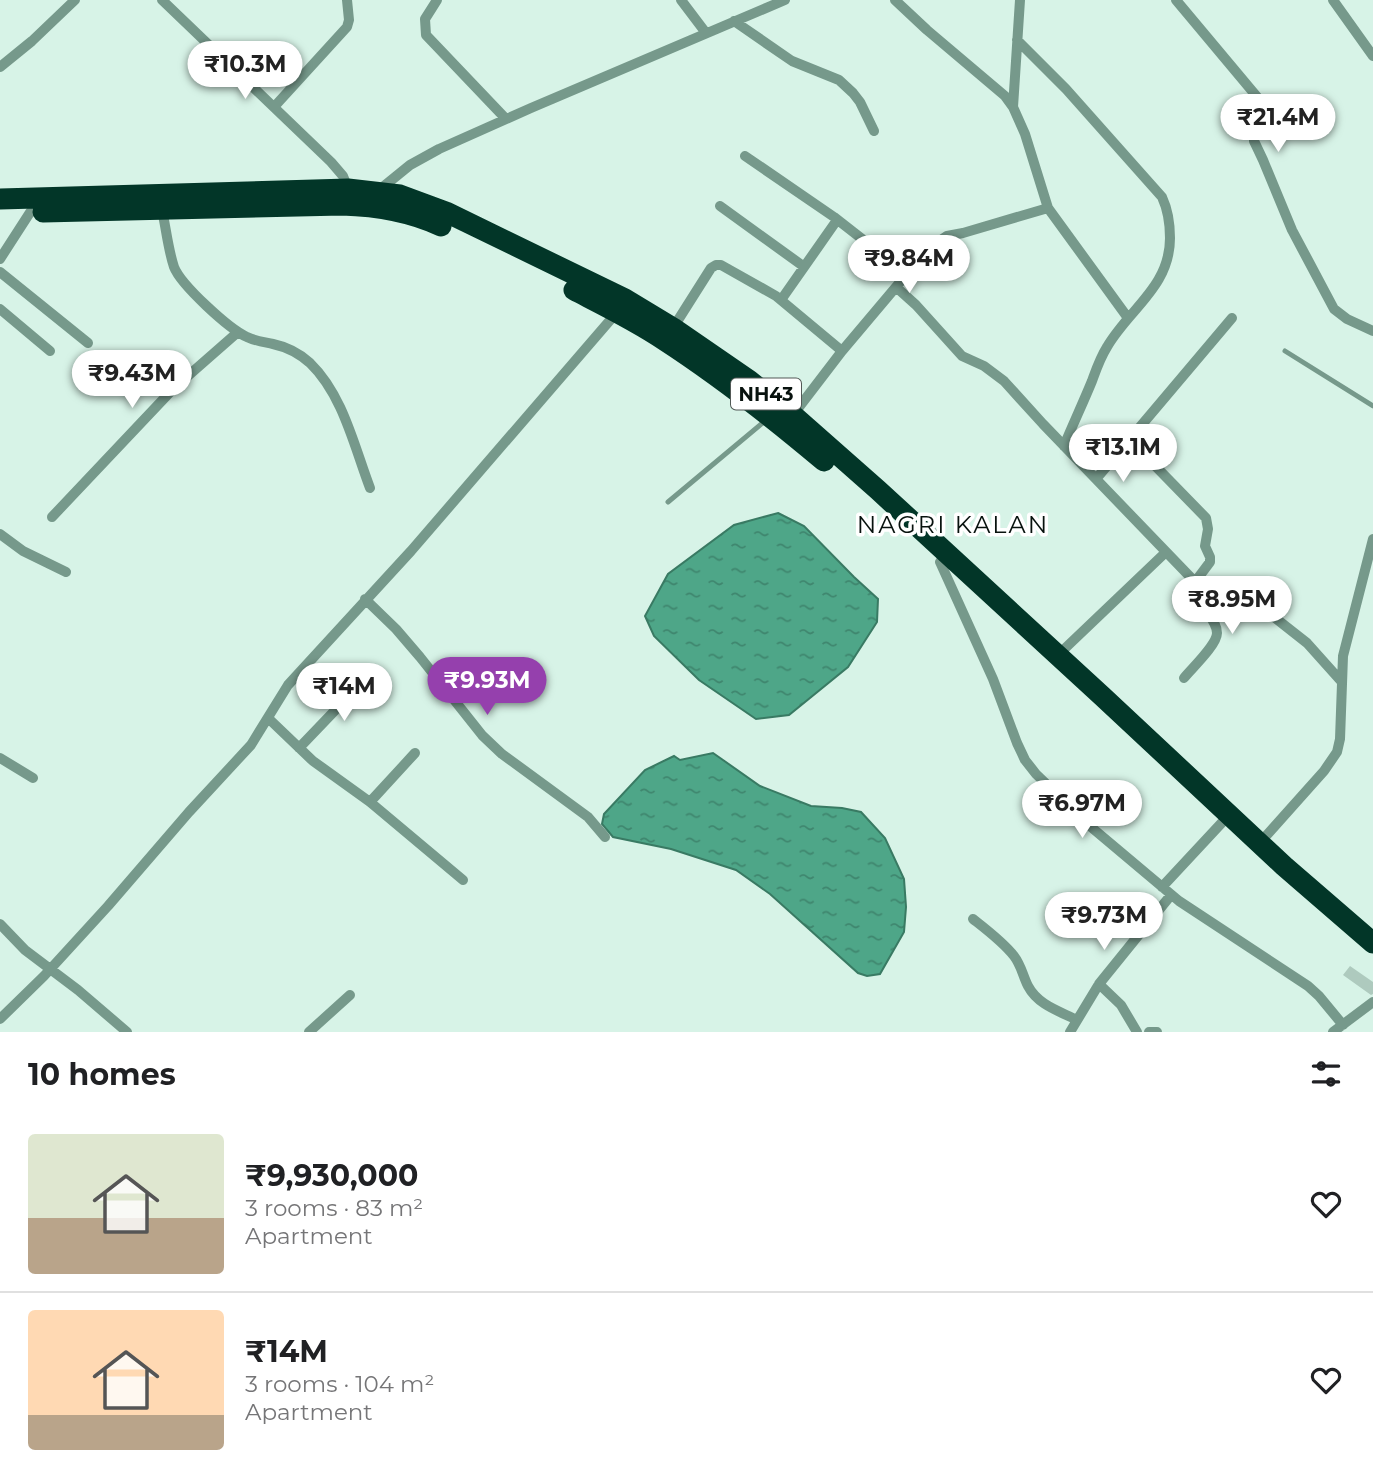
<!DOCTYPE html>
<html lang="en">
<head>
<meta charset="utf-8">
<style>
	:root { --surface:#fff; --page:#f2f2f2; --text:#202124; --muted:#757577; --line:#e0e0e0; --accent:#9540ad }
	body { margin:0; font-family:Montserrat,sans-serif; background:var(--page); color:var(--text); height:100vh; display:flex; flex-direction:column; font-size:26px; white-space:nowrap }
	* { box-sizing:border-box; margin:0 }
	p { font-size:23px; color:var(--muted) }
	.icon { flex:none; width:38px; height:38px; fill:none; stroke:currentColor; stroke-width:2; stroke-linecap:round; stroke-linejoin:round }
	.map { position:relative; height:1032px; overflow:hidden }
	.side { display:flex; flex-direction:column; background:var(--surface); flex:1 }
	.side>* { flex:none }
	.price { position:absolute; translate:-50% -60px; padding:0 16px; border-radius:24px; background:#fff; color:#222; font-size:23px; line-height:46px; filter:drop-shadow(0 2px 4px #0008) }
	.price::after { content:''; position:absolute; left:50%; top:42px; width:21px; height:16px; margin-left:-10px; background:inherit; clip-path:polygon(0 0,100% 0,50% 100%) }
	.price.active { background:var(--accent); color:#fff }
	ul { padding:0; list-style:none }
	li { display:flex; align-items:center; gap:21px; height:175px; padding:0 28px }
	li+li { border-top:2px solid var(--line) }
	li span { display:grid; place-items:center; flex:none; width:196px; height:140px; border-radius:7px; color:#555 }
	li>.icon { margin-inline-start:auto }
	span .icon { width:84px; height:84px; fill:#fffc; stroke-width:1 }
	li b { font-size:30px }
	h2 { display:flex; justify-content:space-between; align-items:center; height:84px; padding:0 28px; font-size:30px }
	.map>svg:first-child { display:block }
	.water { fill:url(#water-ripples); stroke:#397a63; stroke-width:2 }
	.building { fill:#aecabe }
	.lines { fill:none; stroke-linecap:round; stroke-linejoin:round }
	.lane { stroke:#76998b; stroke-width:5 }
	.street { stroke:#76998b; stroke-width:10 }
	.highway { stroke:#023628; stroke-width:21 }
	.labels { text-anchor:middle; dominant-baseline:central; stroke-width:7; stroke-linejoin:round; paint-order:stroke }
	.shield { fill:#fff; stroke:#525956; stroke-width:2 }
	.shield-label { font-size:19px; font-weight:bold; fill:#08120e }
	.quarter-label { font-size:24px; letter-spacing:2px; fill:#08120e; stroke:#fff }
</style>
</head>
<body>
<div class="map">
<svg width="1373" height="1032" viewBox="0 0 1373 1032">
	<defs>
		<pattern id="water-ripples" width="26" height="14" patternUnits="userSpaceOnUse" patternTransform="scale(1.75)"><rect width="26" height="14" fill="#4ea688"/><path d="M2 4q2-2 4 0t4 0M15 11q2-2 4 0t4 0" fill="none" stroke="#3f866e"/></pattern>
	</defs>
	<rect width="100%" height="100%" fill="#d7f3e7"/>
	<path class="water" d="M778,513L804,526L854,577L878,599L877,622L848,667L789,715L756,719L699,680L654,636L645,616L668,574L734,525Z
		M713,753L760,786L811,806L842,808L861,812L885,838L904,879L906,907L904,932L880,974L867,976L858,973L770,894L736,870L671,849L613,837L602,824L604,814L645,770L674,756L680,760Z"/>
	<path class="building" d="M1111,900L1134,918L1120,936L1097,917Z
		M1350,966L1373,982V994L1371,995L1343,975Z"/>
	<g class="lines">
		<path class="lane" d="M1285,351L1373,406
			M668,502L765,421"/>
		<path class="street" d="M162,0L331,162L343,176L348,189
			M437,0L425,19L426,35L506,119
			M681,0L706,33
			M895,0L927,30L1005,96L1013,107L1025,134L1048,208L1128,318
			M1176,0L1258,98L1260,106V114L1254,133V141L1263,160L1292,230L1334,309L1347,319L1373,331
			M1333,0L1373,56
			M734,21L792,61L839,80L853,93L860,102L874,131
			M1017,40L1066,89L1162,197C1168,210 1170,223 1170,238C1170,287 1129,309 1107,347C1100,358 1096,370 1092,381C1083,403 1073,424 1064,446
			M0,67L32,41L75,0
			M274,107L347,27L349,20L347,0
			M1013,107L1020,0
			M745,156L834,217L907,274
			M378,191L410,165L439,149L531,108L785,0
			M720,206L803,266
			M162,210C166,228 168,249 174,267C181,285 229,329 247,337C255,341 264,342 273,344C287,347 299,353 310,363C343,395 354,446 370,488
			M0,259L40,197
			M0,272L88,343
			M896,287L916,305L962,356L984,366L1004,381L1043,424L1198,585C1213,595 1236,592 1255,602L1307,643L1341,681
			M781,300L837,220
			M0,309L50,351
			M673,328L711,268L716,265H721L776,296L842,351
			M793,415L842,351L928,249L947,236L963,233L1048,208
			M1129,439L1206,518L1208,529L1205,546L1210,557V562L1195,582C1198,589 1199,596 1202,603C1206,613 1217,622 1217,633C1217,645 1192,668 1184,678
			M1096,479L1232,318
			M52,517L173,389L238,332
			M0,534L23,551L66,572
			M940,562L993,679L1017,743L1025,760L1036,774L1091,827L1179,901L1308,986L1319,996L1343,1025
			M365,599L396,629L420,657L482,735L502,754L588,817L605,837
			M1058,655L1166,552
			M268,718L313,761L370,802L463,880
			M299,748L367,677
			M0,758L33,778
			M370,802L415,753
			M1257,846L1324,771L1337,752L1340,739L1343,656L1373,539
			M1162,887L1229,815
			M973,919C987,930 1003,942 1014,956C1021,965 1023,976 1028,986C1038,1005 1059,1011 1077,1020
			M0,924L25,950L78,990L127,1032
			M1099,984L1121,1005L1137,1032
			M0,1019L44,976L108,906L189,812L251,745L288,685L411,551L618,311
			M309,1032L350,995
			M1070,1032L1099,984L1171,895
			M1149,1032H1157
			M1333,1032L1373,1002"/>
		<path class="highway" d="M0,199L348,189L400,195L446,212L625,299L673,328L750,381L793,415L878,490L1102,696L1284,866L1373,943
			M43,212L342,205C377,206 409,211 441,226
			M574,290C605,306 636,321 664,340C721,377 773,418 824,461"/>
	</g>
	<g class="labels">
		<rect class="shield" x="731" y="378.5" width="70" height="31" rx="5"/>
		<g class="shield-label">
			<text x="766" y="394">NH43</text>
		</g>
		<g class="quarter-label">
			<text x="953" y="524">NAGRI KALAN</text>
		</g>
	</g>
</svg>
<b class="price" style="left:245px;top:101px">₹10.3M</b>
<b class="price" style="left:1278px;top:154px">₹21.4M</b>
<b class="price" style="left:909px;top:295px">₹9.84M</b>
<b class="price" style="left:132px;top:410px">₹9.43M</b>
<b class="price" style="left:1123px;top:484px">₹13.1M</b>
<b class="price" style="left:1232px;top:636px">₹8.95M</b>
<b class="price active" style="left:487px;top:717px">₹9.93M</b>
<b class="price" style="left:344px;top:723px">₹14M</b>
<b class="price" style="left:1082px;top:840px">₹6.97M</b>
<b class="price" style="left:1104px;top:952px">₹9.73M</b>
</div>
<section class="side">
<h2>10 homes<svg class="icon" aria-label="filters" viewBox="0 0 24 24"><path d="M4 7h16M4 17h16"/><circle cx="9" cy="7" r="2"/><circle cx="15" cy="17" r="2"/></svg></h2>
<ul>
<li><span style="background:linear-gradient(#dfe7d0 60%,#b9a48a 0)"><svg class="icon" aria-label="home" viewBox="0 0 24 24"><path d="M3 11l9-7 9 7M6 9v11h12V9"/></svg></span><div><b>₹9,930,000</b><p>3 rooms · 83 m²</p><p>Apartment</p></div><svg class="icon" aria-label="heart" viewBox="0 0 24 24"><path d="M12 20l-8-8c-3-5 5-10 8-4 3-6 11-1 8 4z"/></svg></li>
<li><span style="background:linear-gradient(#ffd9b3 75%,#b9a48a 0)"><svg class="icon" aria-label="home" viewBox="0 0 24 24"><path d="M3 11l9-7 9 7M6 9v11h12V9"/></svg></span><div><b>₹14M</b><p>3 rooms · 104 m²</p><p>Apartment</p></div><svg class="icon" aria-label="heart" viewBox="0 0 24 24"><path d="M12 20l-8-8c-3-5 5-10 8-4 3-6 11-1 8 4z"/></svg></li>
</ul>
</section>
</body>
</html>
